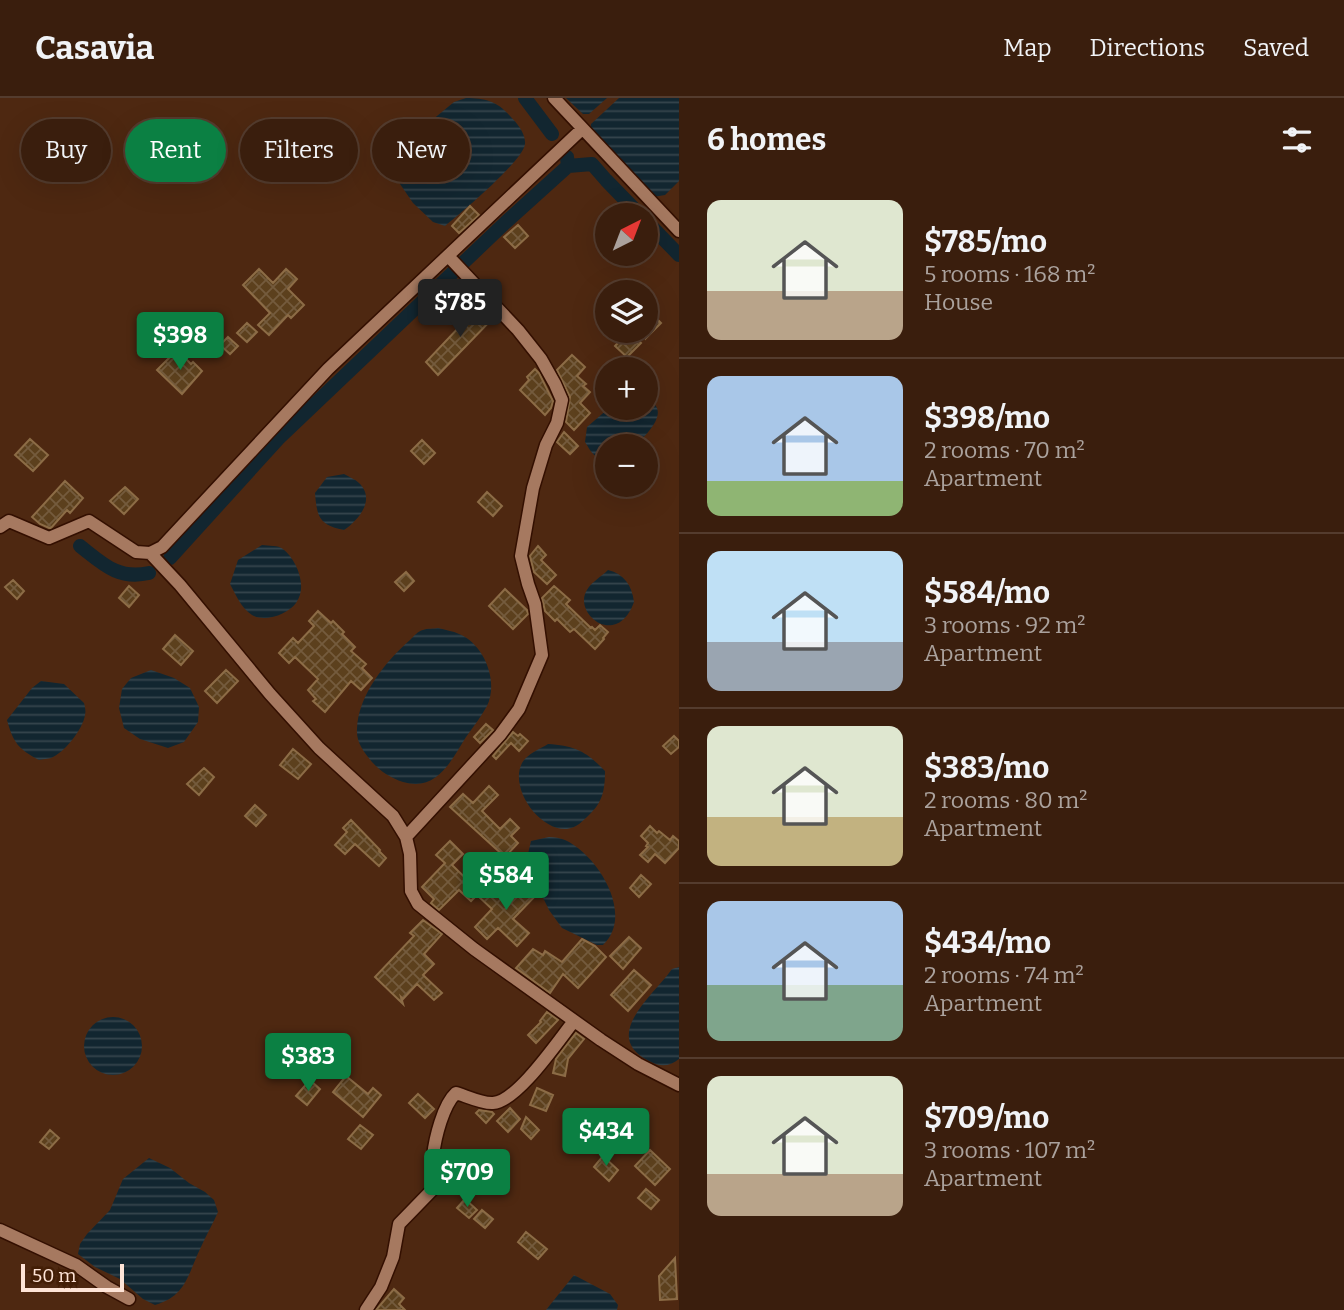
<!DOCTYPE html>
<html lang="en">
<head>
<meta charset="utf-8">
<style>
	:root { --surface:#3a1e0d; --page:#452b1b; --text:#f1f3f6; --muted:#aba29d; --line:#543c2e; --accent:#0b8043 }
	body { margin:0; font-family:Bitter,serif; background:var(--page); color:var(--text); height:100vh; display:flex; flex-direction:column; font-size:26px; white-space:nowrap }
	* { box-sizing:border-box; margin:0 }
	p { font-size:23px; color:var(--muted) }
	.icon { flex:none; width:38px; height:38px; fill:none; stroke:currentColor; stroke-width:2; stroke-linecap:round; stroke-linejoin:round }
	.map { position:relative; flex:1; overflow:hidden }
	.side { display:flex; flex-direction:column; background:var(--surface); width:665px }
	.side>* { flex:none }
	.banner { position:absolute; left:21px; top:21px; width:553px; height:63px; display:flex; gap:14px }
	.needle { width:46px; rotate:42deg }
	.controls { position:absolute; left:595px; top:105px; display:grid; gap:14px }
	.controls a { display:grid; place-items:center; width:63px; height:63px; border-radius:50%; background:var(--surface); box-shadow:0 7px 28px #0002,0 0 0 2px var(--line); font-size:35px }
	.scale { position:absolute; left:21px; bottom:18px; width:103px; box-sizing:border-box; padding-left:7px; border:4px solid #fee4d7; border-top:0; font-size:19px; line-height:24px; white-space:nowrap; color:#fee4d7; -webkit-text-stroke:5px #431e06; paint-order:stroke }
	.price { position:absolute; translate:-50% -60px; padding:0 16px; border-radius:7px; background:var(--accent); color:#fff; font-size:23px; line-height:46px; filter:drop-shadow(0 2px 4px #0008) }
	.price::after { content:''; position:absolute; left:50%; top:42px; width:21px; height:16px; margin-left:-10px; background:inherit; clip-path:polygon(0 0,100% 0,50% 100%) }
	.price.active { background:#222; color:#fff }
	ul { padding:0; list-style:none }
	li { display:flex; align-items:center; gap:21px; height:175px; padding:0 28px }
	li+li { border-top:2px solid var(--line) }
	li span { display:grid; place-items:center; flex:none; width:196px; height:140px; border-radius:14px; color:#555 }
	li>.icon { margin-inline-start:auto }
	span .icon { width:84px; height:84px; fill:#fffc; stroke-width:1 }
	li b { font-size:30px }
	h2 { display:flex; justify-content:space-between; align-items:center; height:84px; padding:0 28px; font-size:30px }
	.pill { padding:0 24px; border-radius:32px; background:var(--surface); box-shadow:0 7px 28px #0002,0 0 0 2px var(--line); font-size:24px; line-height:63px }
	.pill.active { background:var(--accent); color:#fff }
	header { display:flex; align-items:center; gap:42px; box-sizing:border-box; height:98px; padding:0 35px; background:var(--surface); border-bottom:2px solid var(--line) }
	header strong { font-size:33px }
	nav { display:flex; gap:38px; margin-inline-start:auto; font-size:24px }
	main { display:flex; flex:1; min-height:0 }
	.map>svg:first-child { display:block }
	.water { fill:url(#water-rules) }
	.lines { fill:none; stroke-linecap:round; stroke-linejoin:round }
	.canal { stroke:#122630; stroke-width:14 }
	.building { fill:url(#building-cross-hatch); stroke:#8c6c46; stroke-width:2 }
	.street-casing { stroke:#330f00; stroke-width:15 }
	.street { stroke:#a67960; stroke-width:12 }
</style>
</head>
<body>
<header>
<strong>Casavia</strong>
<nav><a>Map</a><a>Directions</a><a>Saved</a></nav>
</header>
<main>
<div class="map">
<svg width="679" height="1212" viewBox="0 0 679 1212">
	<defs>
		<pattern id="water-rules" width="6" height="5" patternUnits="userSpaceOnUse" patternTransform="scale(1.75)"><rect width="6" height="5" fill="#122630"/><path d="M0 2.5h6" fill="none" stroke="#36454d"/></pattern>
		<pattern id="building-cross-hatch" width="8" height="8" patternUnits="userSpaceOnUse" patternTransform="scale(1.75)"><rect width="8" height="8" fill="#5c401d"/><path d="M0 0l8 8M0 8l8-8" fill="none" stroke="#745b3d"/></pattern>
	</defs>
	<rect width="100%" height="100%" fill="#4e2811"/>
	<path class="water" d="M466,0C485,0 497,3 510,18C517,25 526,36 525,46C524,62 459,117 445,128L433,124L413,105L400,86V77L410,52L420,32L454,4Z
		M566,0H607L589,16H583Z
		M619,0H679V83L665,97L653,99L591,35V26Z
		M646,297C649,301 655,305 657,310C662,323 643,339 636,348H607V363C595,361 591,354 585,344L587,329L609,310H646Z
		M344,376C349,379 355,381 359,385C376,401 359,422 344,432C319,427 317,419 315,395L327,379Z
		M262,447C269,448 278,447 283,451C297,462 308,489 296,505C288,516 265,525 252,517C241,510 236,497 230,486L238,462Z
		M608,472C624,476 632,487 634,504C618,549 577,519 585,496C588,486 601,479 608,472Z
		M438,530C445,532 453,533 459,536C484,546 499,583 487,608C481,619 473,629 466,639C451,663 437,694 403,684C391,680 381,674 372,664C364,654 356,645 357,631C358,597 386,563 410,542C414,538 418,533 423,532C427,530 434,531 438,530Z
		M151,572L174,580L190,590L199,609L198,624L184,644L168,650L140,641L124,630L119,610L122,591L131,580Z
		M41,583L64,586L84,605C85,609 86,613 85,617C83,631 64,655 51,660C49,661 42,661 39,662C18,651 13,644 7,622L32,590Z
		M548,646C575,648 586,653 605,673C605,691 603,704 589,717C583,723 576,730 567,731C539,733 509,690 522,665C527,656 540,651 548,646Z
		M549,739C554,739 560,740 565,742C598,757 635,817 603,847H597L562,830L549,812L528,769L527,760L531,743Z
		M679,869V961C669,969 660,969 649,963C600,938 653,898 672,871Z
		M84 948a29 29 0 1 1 58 0a29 29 0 1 1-58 0Z
		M149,1060L170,1070L189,1085L205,1094L214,1102L218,1114C213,1126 206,1137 201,1149C188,1175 187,1198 155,1207L143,1201L120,1181L95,1169L78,1156L80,1146L87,1136L110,1112L123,1081Z
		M574,1177L610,1196L618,1207L617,1212H546Z"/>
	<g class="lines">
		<path class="canal" d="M525,0L552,36
			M568,68L592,66L606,82L640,117
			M646,123L679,157
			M80,448C103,466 118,482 149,475
			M170,460L278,341L506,124L568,68L567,59"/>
	</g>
	<path class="building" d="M470,108L479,117L459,135L452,128Z
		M518,127L528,138L515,150L504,139Z
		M259,171L273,185L286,171L297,181L288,191L304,207L291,220L288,217L269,237L258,227L270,215L243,187Z
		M481,206L494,219L438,277L426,264Z
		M646,210L661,225L646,240Z
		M247,225L257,234L247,244L237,235Z
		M629,233L641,245L627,259L615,248Z
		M228,239L238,248L230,256L220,247Z
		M177,252L191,266L193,264L202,273L182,296L157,272Z
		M572,257L585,269L577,278L586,286L583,288L590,294L580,305L590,315L574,332L566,324L570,299L557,272Z
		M535,271L539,275L553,303L551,310L545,317L520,292L529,282L527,279Z
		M564,334L578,348L570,356L557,344Z
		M30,341L48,357L33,373L15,357Z
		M422,342L435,355L424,366L411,353Z
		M65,383L83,400L70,415L67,412L51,430H49L40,426L32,419Z
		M125,389L138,401L124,416L110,403Z
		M487,394L502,408L493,418L478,404Z
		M538,448L546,457L541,462L556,477L547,486L534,474L530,458Z
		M406,474L414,483L404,493L395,484Z
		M13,482L24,493L17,501L5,489Z
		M129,488L139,497L129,509L119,500Z
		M554,488L570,502L566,506L591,530L592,529L595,532L600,527L608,534L603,540L604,541L595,551L574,531L570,534L557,521L555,523L545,513L542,500Z
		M505,491L527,512L528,516L513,531L489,508Z
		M318,513L331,525L333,523L344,534L342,536L355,549L351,553L366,566L362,570L372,580L361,592L351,583L325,614L313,603L316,601L308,592L318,581L295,559L289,565L279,555L293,540L298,545L314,528L309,523Z
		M175,537L193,553L181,567L163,551Z
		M226,572L238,583L217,605L205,593Z
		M486,626L493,632L480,645L474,639Z
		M513,634L518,638L520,636L528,643L519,653L511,645L496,661L493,658Z
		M674,638L679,643V649L671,656L663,648Z
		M293,651L311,666L298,681L280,667Z
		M204,670L214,679L199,697L187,686Z
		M489,688L498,697L482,713L500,731L510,721L519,730L511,738L518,745L505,759L450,709L463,696L473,705Z
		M255,707L266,717L256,728L245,718Z
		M351,722L380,752L379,753L386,760L379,768L355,746L345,756L335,747L347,734L343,730Z
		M650,728L657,735L659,733L670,742L673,738L679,743V750L665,765L655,756L648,764L640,757L648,749L646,748L648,745L641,738Z
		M450,743L463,756L452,767L480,794L471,803L459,792L439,812L431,805L434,801L422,789L445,765L436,757Z
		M641,777L651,786L639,799L630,790Z
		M510,785L519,793L527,785L538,795L513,821L529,835L517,848L498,830L487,841L475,829L492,811L478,798L487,788L498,798Z
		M423,822L442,836L424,856L434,866L423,877L442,895L434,902L417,886L403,901L401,899L403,906L375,879L414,838L410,835Z
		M629,839L641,850L623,871L610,858Z
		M582,841L595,848L606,859L578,890L563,876L550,895L516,870L533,851L543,857L545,853L562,864Z
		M634,872L651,887L628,913L611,897Z
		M547,914L558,922L536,945L528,937L541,924L540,923Z
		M576,935L584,941L568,961L565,978L553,975L556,961Z
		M346,978L368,996L373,990L381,997L363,1019L333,994Z
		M310,982L320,991L307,1007L296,998Z
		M537,990L553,997L546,1013L530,1007Z
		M418,996L434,1011L425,1020L409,1005Z
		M510,1010L520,1021L508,1034L497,1023Z
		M479,1012L492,1014L494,1016L486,1025L476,1015Z
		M526,1019L539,1032L531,1041L521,1031Z
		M360,1027L373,1037L361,1051L348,1041Z
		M50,1032L59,1040L49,1051L40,1044Z
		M650,1052L670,1071L655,1087L635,1068Z
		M603,1058L618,1072L609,1083L594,1069Z
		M646,1091L659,1102L651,1111L638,1100Z
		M465,1101L477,1112L469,1120L457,1110Z
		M482,1112L493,1121L485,1130L474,1121Z
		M526,1134L547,1151L538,1161L518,1144Z
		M675,1160L677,1201L660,1202L659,1178Z
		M394,1191L404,1200L399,1206L405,1212H376Z"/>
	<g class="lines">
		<g class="street-casing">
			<path id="street" d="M554,0L679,133
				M0,429L9,423L49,440L89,423L136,454L150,455L162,449L328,271L582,31
				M150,455L180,487L270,596L319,650L393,718L406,739L410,756L411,793L418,806L474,851L601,942L638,966L679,987
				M406,739L500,637L519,611L542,557L535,506L528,486L521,458L533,390L546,347L557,325L562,302L555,286L541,261L518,232L448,158
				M0,1132L76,1167L107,1189L129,1201
				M366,1212L381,1189L393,1159L399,1126L435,1089L446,1073L433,1058C435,1040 443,1007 456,995C466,998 483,1006 493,1005C517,1004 558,943 574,923"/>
		</g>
		<use href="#street" class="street"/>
	</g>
</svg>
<div class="controls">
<a><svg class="needle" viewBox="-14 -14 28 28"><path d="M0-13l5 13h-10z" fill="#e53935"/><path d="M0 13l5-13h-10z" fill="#aba29d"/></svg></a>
<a><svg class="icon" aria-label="layers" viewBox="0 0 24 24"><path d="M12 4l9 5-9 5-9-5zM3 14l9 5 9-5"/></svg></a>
<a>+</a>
<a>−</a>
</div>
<div class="scale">50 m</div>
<b class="price active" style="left:460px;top:241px">$785</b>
<b class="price" style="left:180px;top:274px">$398</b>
<b class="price" style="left:506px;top:814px">$584</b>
<b class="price" style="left:308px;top:995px">$383</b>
<b class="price" style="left:606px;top:1070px">$434</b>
<b class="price" style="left:467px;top:1111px">$709</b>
<div class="banner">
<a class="pill">Buy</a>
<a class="pill active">Rent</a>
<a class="pill">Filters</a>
<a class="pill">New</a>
</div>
</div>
<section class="side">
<h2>6 homes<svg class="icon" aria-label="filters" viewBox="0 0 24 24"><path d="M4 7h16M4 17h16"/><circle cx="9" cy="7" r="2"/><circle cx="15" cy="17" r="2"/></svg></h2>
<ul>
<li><span style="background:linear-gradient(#dfe7d0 65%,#b9a48a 0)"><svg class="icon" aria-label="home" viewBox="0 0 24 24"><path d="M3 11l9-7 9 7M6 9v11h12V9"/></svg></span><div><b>$785/mo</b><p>5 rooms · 168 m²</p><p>House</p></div></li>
<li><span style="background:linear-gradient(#a9c7e8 75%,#8fb573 0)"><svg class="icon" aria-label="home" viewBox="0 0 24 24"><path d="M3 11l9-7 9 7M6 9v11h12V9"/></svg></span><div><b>$398/mo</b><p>2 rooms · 70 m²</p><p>Apartment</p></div></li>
<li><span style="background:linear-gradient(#bfe0f5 65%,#9aa5b1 0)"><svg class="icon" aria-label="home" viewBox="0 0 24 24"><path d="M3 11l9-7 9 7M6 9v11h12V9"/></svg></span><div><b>$584/mo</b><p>3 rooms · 92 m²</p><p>Apartment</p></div></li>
<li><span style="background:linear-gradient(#dfe7d0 65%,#c2b280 0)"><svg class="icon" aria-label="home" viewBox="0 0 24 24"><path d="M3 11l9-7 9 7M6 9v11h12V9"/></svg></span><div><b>$383/mo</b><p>2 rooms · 80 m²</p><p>Apartment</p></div></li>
<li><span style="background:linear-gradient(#a9c7e8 60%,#7fa58c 0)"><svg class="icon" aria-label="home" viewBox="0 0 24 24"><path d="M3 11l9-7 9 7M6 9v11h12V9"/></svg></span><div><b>$434/mo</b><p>2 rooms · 74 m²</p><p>Apartment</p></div></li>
<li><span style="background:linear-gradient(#dfe7d0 70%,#b9a48a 0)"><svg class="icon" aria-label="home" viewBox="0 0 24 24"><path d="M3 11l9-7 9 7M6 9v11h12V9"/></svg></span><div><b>$709/mo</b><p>3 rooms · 107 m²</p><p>Apartment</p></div></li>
</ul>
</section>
</main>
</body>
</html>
